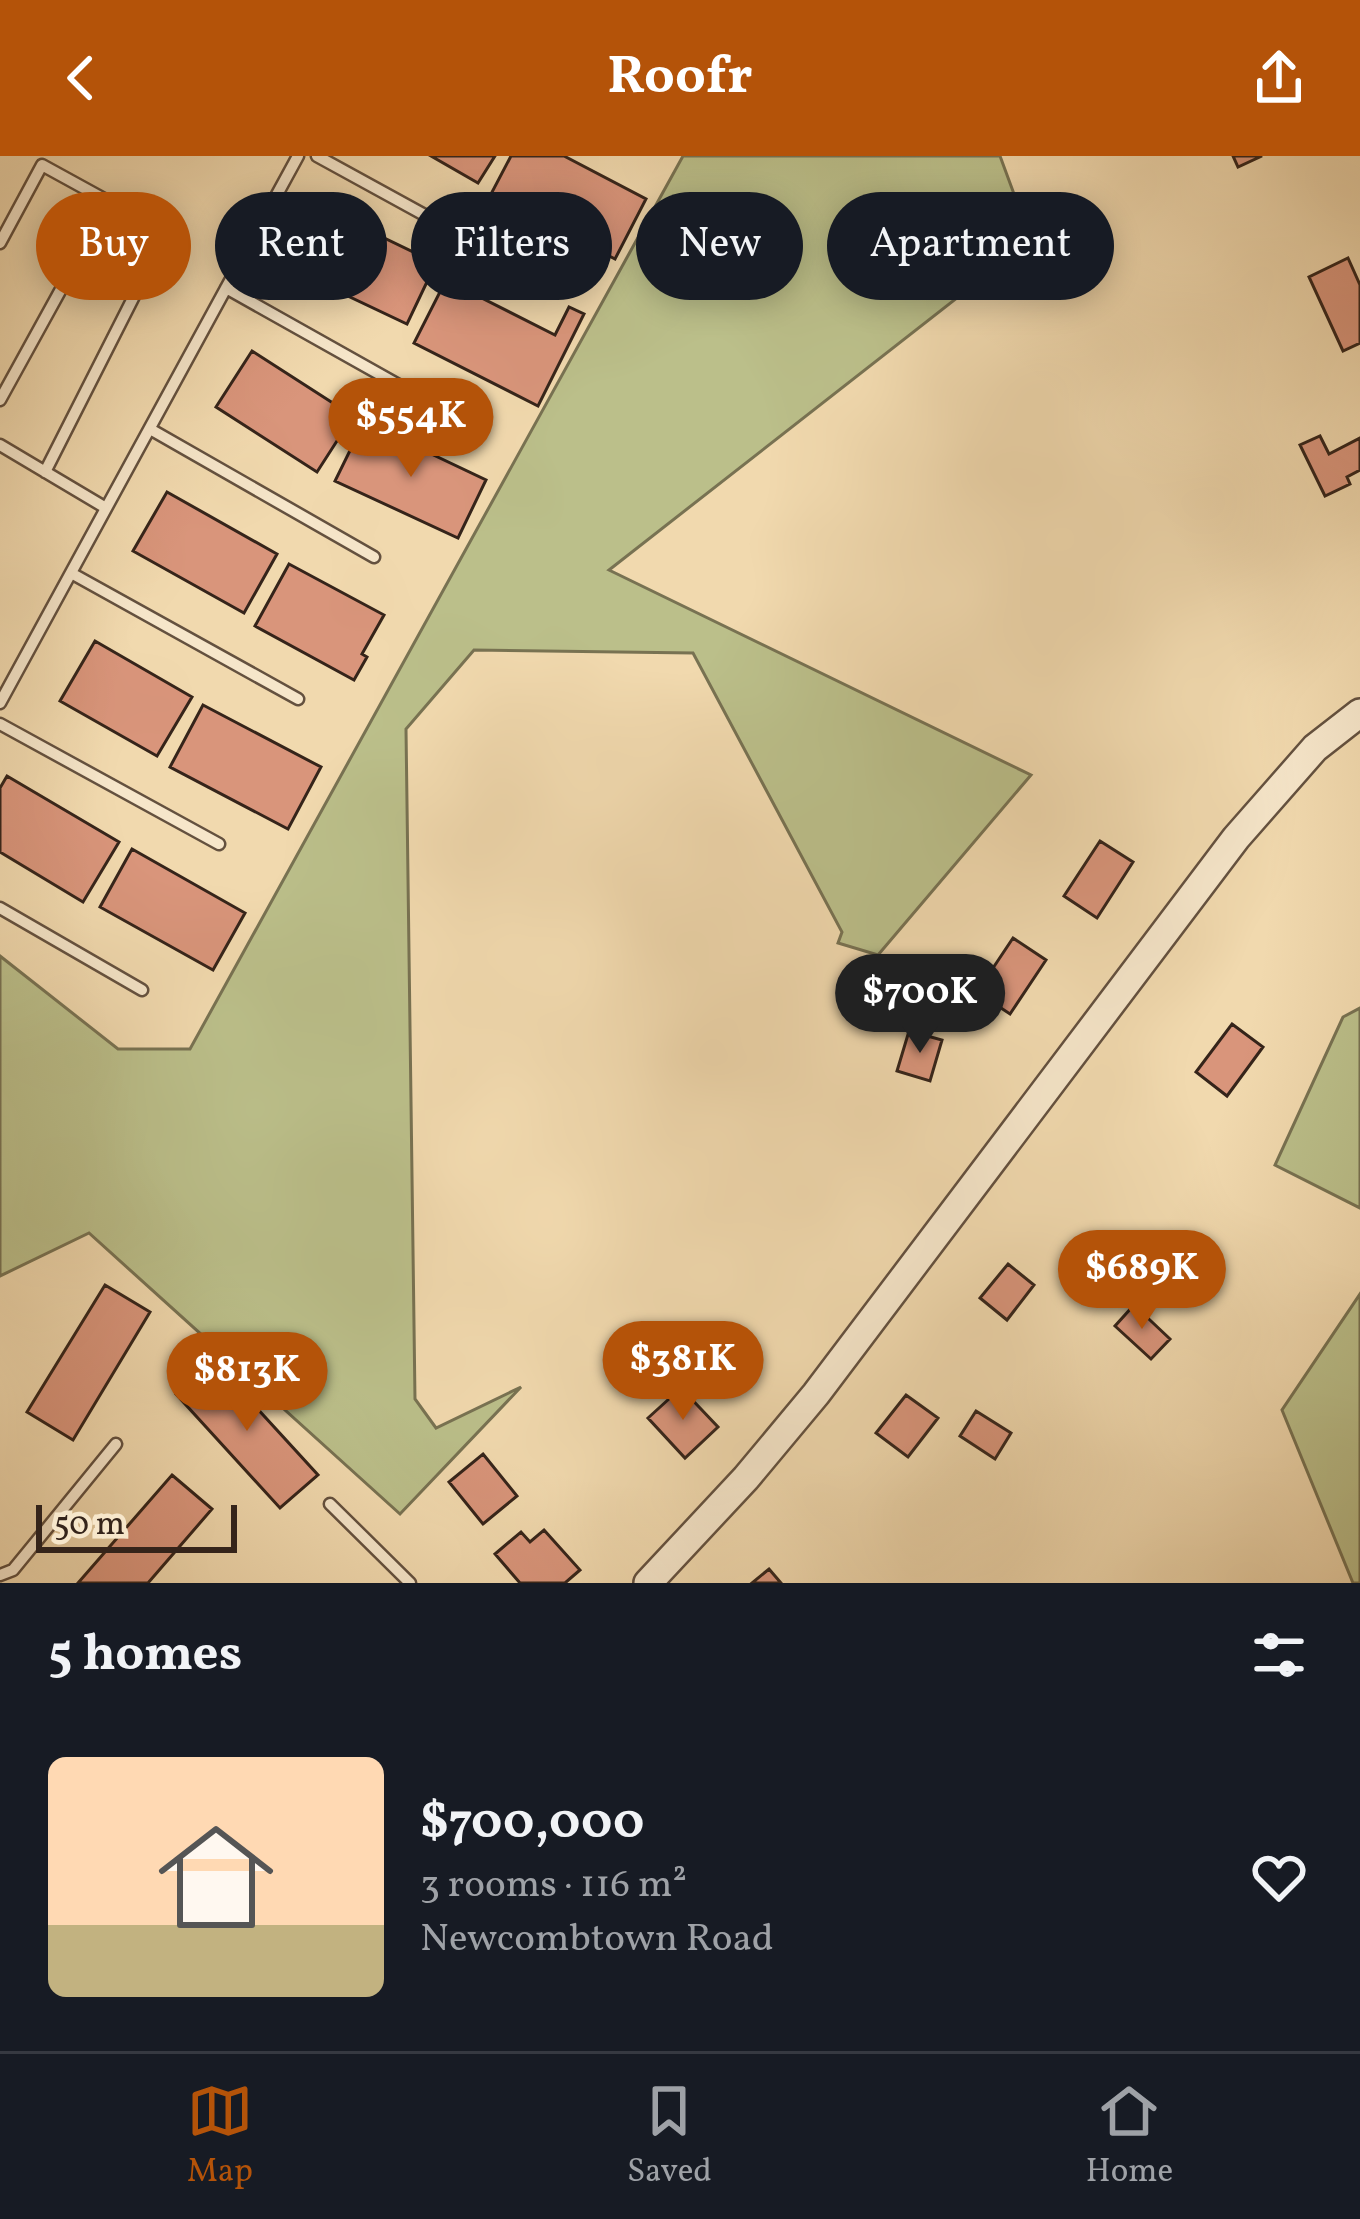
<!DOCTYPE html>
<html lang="en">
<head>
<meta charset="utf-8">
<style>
	:root { --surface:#171b24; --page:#242831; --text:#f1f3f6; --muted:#9ea1a6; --line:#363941; --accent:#b45309 }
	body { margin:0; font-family:Vollkorn,serif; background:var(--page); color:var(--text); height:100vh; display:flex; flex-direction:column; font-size:45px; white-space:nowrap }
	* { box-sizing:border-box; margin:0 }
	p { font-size:39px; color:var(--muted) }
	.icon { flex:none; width:66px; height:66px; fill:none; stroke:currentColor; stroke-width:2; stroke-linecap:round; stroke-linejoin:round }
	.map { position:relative; height:1427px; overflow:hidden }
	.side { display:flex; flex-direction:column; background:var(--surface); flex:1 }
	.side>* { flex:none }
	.hud { position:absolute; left:36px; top:36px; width:1290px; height:108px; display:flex; gap:24px }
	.scale { position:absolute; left:36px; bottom:30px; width:201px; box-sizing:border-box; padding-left:12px; border:6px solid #35241a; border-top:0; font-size:33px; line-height:42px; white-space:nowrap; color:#35241a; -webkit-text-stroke:9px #f6e6ca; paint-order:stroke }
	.price { position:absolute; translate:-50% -102px; padding:0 27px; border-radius:42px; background:var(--accent); color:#fff; font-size:39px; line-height:78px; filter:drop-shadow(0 3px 6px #0008) }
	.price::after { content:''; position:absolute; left:50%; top:72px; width:36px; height:27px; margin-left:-18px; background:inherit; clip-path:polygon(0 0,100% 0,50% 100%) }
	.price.on { background:#222; color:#fff }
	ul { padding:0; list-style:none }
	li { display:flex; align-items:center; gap:36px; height:300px; padding:0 48px }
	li+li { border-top:3px solid var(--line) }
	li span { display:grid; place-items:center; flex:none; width:336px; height:240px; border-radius:18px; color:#555 }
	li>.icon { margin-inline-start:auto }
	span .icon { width:144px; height:144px; fill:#fffc; stroke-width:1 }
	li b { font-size:51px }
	h2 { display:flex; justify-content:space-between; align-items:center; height:144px; padding:0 48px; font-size:51px }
	.chip { padding:0 42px; border-radius:54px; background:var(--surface); box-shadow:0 6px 30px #0003; font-size:42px; line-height:108px }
	.chip.on { background:var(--accent); color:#fff }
	header { display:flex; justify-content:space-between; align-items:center; height:156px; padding:0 48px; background:var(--accent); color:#fff; font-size:54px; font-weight:700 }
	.dock { display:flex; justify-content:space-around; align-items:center; height:168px; border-top:3px solid var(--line); background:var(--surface); font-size:33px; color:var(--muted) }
	.dock a { display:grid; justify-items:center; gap:6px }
	.dock .on { color:var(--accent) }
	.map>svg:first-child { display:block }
	.green { fill:#bbbf8a; stroke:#787252; stroke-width:3 }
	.building { fill:#d9957b; stroke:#35241a; stroke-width:3 }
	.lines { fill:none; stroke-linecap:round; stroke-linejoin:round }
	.service-casing { stroke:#64513f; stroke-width:15 }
	.tertiary-casing { stroke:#64513f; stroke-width:32 }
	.service { stroke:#f6e6ca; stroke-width:10 }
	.tertiary { stroke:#f6e6ca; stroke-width:27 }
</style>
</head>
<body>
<header><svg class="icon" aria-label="back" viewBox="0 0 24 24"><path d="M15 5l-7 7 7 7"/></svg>Roofr<svg class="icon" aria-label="share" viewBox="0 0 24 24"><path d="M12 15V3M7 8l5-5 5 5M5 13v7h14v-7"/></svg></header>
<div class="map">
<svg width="1360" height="1427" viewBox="0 0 1360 1427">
	<rect width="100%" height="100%" fill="#f1d9ae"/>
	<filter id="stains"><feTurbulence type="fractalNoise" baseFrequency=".00167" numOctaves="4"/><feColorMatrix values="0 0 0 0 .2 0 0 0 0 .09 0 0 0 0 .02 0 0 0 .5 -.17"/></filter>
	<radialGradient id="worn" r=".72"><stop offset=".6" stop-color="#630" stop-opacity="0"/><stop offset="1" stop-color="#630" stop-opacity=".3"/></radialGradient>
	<path class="green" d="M683,0H1000L1031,84L609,414L1031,619L878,799L838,787L842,776L693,497L474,494L406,573L415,1243L436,1272L521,1231L400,1358L89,1077L0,1120V800L118,893H190Z
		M1360,852V1052L1275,1009L1343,861Z
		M1360,1138V1427H1353L1282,1254Z"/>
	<path class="building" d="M431,0H495L478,27Z
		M511,0H564L646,43L615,103L491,38Z
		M1233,0H1262L1238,11Z
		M320,51L436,107L407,168L291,113Z
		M1348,102L1360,129V187L1343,195L1309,121Z
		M446,124L555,179L569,151L584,158L538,250L414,187Z
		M252,195L353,260L317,316L216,251Z
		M364,266L486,324L458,382L335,325Z
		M1320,280L1329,298L1360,282V314L1347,321L1350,328L1325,340L1300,289Z
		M167,336L277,398L244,457L133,395Z
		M289,408L384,459L362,498L367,501L354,524L255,470Z
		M95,485L192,541L157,600L60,545Z
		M203,549L321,611L288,673L170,611Z
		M7,620L119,686L83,746L0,696V632Z
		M1100,685L1133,706L1097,762L1064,740Z
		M132,693L245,757L213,814L100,751Z
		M1013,782L1046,804L1010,858L977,836Z
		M1232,868L1263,891L1227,940L1196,916Z
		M909,875L942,884L930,925L897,915Z
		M1008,1108L1034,1129L1007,1164L980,1142Z
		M105,1129L150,1156L73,1284L27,1256Z
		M1134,1149L1170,1183L1151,1203L1115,1170Z
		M213,1204L318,1319L280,1352L176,1238Z
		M681,1232L718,1271L685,1302L648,1262Z
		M906,1239L938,1262L908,1301L876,1277Z
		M976,1255L1011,1277L995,1303L960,1280Z
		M483,1298L517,1340L483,1368L449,1326Z
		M172,1319L212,1353L148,1427H78Z
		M544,1374L580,1414L565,1427H520L495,1398L521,1376L530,1386Z
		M769,1413L781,1427H752Z"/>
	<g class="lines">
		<g class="service-casing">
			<path id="service" d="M317,0L534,119
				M0,87L42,9L166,77L45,316
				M226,132L461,264
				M0,244L109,46
				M150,273L374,401
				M0,289L106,352
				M71,417L298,543
				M0,547L298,0
				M0,568L219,688
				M0,752L142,834
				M330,1348L410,1427
				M0,1419L13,1414L116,1288"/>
		</g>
		<g class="tertiary-casing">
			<path id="tertiary" d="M648,1427L746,1322L816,1238L1236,682L1315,592L1360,557"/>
		</g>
		<use href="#service" class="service"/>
		<use href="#tertiary" class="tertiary"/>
	</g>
	<rect width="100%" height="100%" filter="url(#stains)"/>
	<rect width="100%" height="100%" fill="url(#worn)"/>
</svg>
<div class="scale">50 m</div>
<b class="price" style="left:411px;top:324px">$554K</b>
<b class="price on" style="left:920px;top:900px">$700K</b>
<b class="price" style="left:1142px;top:1176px">$689K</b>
<b class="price" style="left:683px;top:1267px">$381K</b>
<b class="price" style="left:247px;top:1278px">$813K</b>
<div class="hud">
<a class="chip on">Buy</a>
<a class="chip">Rent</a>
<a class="chip">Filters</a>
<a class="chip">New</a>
<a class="chip">Apartment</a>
</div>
</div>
<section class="side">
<h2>5 homes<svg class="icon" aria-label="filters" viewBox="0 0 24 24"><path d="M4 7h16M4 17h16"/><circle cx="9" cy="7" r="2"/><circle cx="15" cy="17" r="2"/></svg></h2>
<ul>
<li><span style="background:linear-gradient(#ffd9b3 70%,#c2b280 0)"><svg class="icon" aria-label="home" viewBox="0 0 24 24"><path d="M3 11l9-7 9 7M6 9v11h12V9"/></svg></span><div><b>$700,000</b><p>3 rooms · 116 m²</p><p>Newcombtown Road</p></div><svg class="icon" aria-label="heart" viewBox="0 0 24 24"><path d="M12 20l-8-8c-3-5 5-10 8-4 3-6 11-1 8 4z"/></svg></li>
</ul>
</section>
<nav class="dock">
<a class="on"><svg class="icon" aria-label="map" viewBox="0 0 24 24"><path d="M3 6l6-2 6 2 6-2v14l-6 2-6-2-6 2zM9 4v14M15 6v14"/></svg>Map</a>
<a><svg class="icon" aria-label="saved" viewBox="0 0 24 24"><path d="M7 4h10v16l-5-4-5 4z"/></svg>Saved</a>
<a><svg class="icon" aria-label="home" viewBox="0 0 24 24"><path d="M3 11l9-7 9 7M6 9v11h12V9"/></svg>Home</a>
</nav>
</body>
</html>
